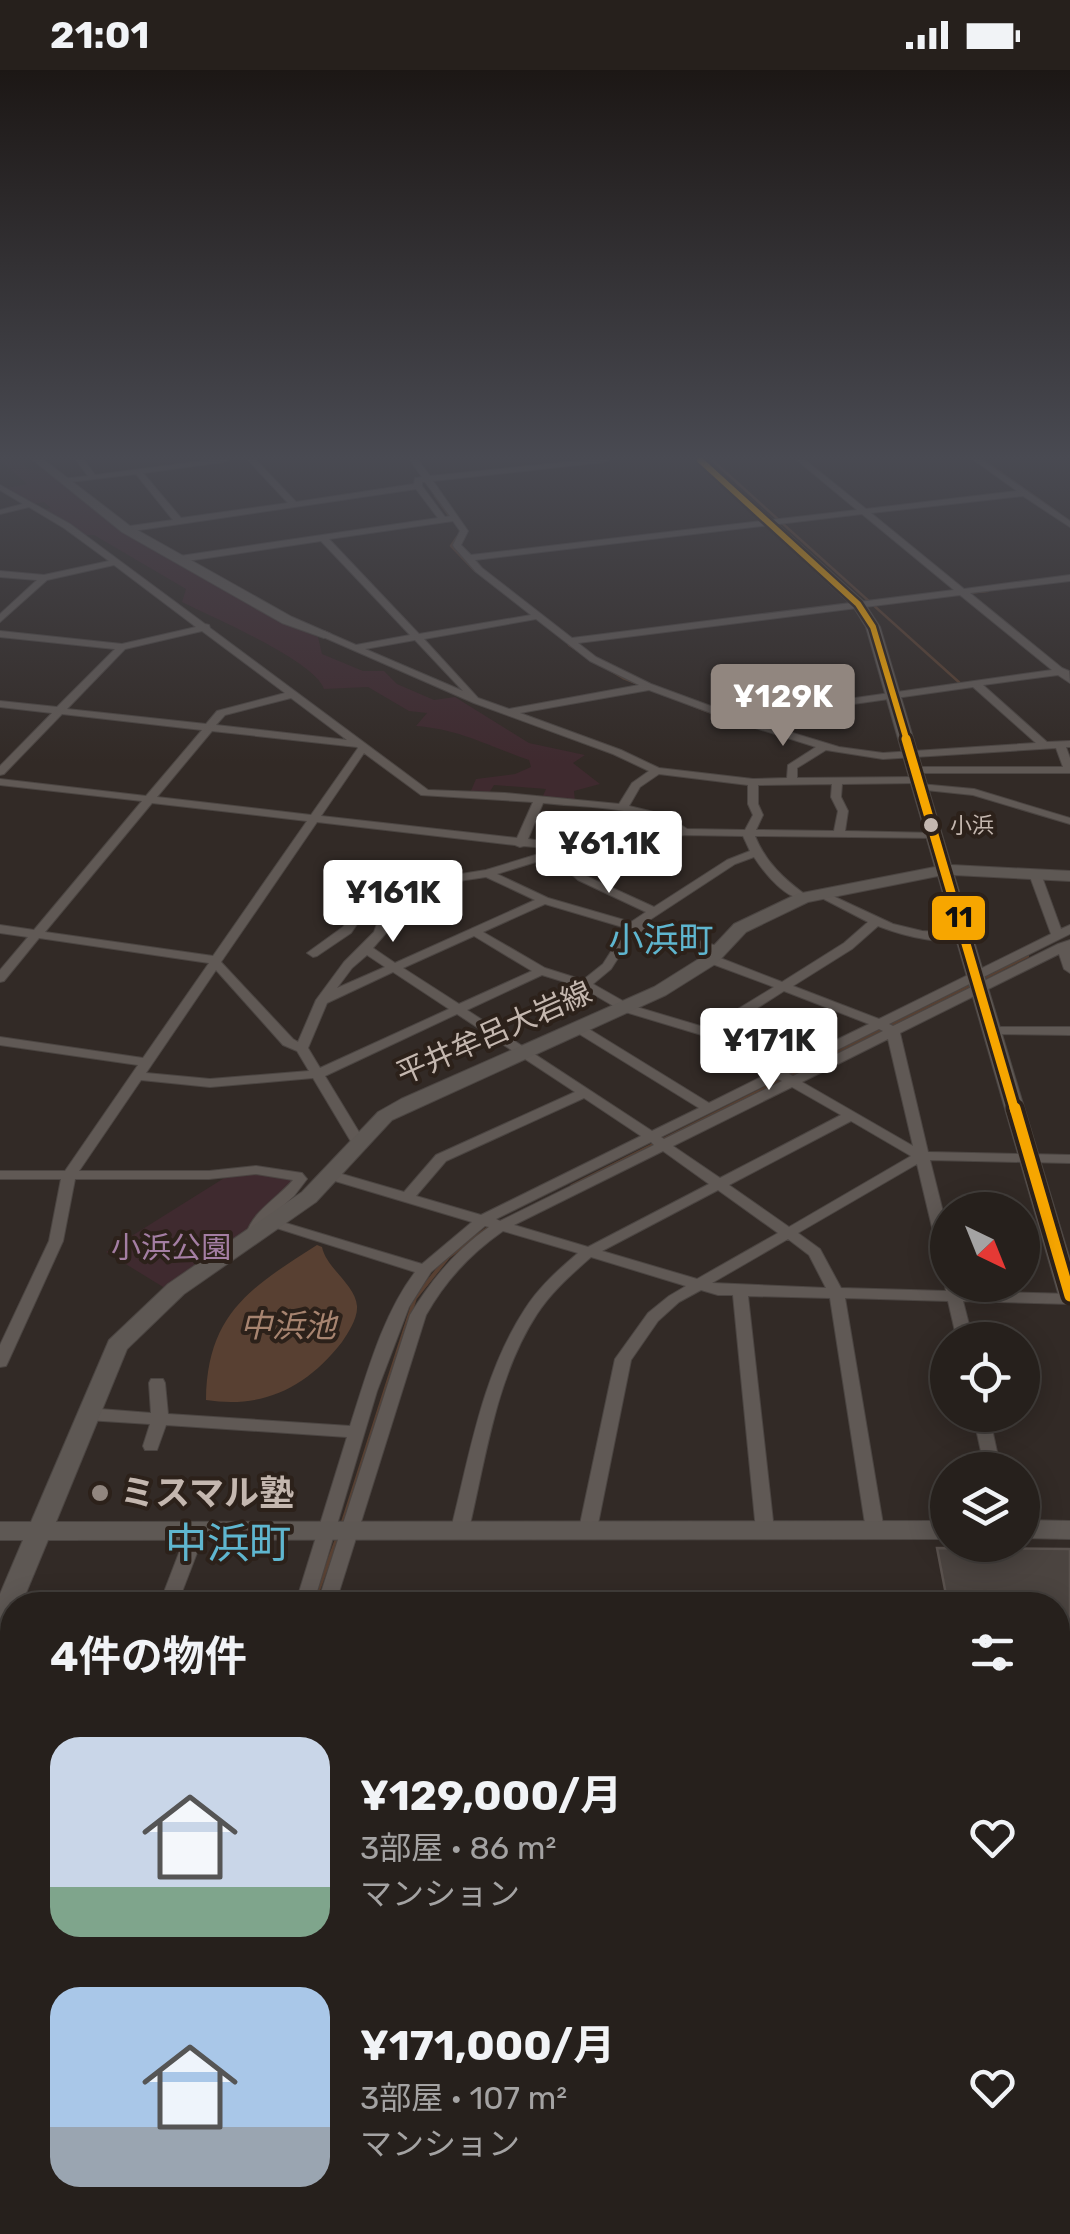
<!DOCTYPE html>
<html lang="ja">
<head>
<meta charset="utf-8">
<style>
	:root { --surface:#26201c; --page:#2e2825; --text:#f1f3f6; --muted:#a4a3a3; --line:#423e3b; --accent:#91867f }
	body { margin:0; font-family:Rubik,"Noto Sans JP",sans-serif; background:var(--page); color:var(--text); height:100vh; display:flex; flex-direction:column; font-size:38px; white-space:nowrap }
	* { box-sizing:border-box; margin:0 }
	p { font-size:32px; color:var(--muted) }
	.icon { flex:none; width:55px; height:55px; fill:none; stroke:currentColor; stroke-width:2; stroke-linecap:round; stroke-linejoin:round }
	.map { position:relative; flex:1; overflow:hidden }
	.details { position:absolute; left:0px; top:1522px; width:1070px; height:642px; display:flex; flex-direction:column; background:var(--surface); border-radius:40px 40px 0 0; box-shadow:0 5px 25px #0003,0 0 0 2px var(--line) }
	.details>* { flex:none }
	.needle { width:65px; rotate:137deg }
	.buttons { position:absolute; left:930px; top:1122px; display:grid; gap:20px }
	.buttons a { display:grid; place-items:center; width:110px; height:110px; border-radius:50%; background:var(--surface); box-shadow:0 5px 25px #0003,0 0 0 2px var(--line); font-size:50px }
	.price { position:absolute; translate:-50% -85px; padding:0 22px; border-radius:10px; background:#fff; color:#222; font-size:32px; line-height:65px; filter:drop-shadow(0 2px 5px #0008) }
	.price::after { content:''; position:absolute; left:50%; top:60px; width:30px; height:22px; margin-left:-15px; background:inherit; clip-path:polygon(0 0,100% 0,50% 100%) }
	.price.selected { background:var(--accent); color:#fff }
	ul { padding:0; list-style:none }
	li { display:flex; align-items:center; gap:30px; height:250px; padding:0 50px }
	li span { display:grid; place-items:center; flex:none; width:280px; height:200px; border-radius:30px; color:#555 }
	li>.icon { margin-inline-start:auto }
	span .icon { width:120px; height:120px; fill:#fffc; stroke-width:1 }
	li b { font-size:42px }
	h2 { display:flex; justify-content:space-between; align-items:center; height:120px; padding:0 50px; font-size:42px }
	.status { display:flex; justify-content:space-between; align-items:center; height:70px; padding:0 50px; background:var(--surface); direction:ltr }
	.status svg { height:28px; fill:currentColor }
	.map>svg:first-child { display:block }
	.green { fill:#3f2a2f }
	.water { fill:#584032 }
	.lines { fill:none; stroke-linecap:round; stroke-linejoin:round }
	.stream-far2 { stroke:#584032; stroke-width:2.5 }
	.stream-far1 { stroke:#584032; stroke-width:4 }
	.stream { stroke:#584032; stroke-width:5 }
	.building { fill:#4b4440; stroke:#5a524e; stroke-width:2.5 }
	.street-casing { stroke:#4b4542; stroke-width:2 }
	.secondary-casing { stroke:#4b4542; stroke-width:2 }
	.street { fill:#605955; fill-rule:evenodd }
	.secondary { fill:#5e5854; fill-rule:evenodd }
	.bus-1-far2-casing { stroke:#2c211a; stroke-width:11 }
	.bus-1-far1-casing { stroke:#2c211a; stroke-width:15 }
	.bus-1-casing { stroke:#2c211a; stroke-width:19 }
	.bus-1-far2 { stroke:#f7a600; stroke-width:6 }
	.bus-1-far1 { stroke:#f7a600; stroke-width:9 }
	.bus-1 { stroke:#f7a600; stroke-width:11 }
	.bus-dot { fill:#c4b7af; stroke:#2c211a; stroke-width:4 }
	.poi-dot { fill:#91867f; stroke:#2c211a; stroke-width:4 }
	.labels { text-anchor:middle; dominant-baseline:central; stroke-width:8; stroke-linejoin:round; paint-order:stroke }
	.far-bus-label { font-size:22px; fill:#c4b7af; stroke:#2c211a; text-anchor:start }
	.street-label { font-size:30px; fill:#c4b7af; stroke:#2c211a }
	.park-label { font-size:30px; fill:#a47ea3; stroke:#2c211a }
	.water-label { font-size:32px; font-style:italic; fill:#a78470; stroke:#2c211a }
	.quarter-label { font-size:35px; fill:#5fb6cf; stroke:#2c211a }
	.near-poi-label { font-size:35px; font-weight:bold; fill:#c4b7af; stroke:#2c211a; text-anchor:start }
	.near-quarter-label { font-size:42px; fill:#5fb6cf; stroke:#2c211a }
	.line-badge { stroke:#2c211a; stroke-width:4 }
	.pale-badge-label { font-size:28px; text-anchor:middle; font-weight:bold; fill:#111 }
</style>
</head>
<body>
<div class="status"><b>21:01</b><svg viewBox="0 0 49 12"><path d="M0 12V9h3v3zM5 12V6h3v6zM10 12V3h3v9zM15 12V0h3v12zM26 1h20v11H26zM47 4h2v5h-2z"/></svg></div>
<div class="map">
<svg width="1070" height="2164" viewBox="0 0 1070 2164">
	<rect width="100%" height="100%" fill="#322a26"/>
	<path class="green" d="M0,390H17L29,399L46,401L119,458L278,551L318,567L322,584L363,601H384L397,614L434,630L455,627L529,673L585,685L573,693L600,714L574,721L575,732L542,728L546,719L494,715L489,723H470L476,709L515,704L531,697L529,690C488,676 459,659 416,656L427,643L409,641L368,617L324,619C315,591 214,548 182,532L186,519L94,465H83L41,440L51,438L44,432L34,434L8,418L27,414Z
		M256,1102L295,1108L248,1161L168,1220L106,1182L229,1105Z"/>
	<path class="water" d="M317,1175L322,1177C326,1198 355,1214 357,1236C358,1248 348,1263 342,1272C307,1317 264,1339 206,1330C207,1244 251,1217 317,1175Z"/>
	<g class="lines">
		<path class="stream-far2" d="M712,390L961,614
			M983,390L1058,443
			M435,426L450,447
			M457,467L451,476L475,501
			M968,523L988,521
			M569,575L623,608L722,647"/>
		<path class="stream-far1" d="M982,909L1027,886
			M790,1006L974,914
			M572,1116L782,1010
			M342,1455L415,1228L448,1187L487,1159
			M316,1526L337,1469"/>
		<path class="stream" d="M313,1535L317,1524
			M98,2164L104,2152"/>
	</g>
	<path class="building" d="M937,1478L1070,1479V1646H1058V1535H948Z
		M1058,1724L1070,1741V1893L1058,1892Z"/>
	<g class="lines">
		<g class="street-casing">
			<path id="street" d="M76,390H84L95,405L210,390H228L224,392L143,403L181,448L288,433L248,390H256L296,432L414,414L415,408L422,407L410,390H418L430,406L588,390H609L605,392L433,411L468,461L461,475L471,485L857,440L797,390H805L866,439L1017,421L974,390H982L1070,451V457L1023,426L871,443L964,519L1070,505V511L970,523L1062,598L1069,601L1070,613L1058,605L983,615L1047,672L1070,671V677H1066L1070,688V703H916L911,700L916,697H1063L1056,678L883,689L826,680L797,698V708L918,707L923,710L918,713L842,714L841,727L848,741L845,761L934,763L940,766L938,768L755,766C766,793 784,809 807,826V830C786,830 765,804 754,787L735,794L642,855L721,877L723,880L721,883H713L636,860L611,899L593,914L630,935L707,958L774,917L707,892L705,889L707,886H715L782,912L844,873L868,852L816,825L814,823L820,820L893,854L922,861L968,864L970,867C948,878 901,865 878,856L852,879L793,916L879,949L1051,864L1029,804L1031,802L1035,801L1041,804L1061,859L1070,855V864L889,954L893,956L1058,874L1070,870V903L1064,899L1059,884L900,963L928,1082L1070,1085V1093L930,1090L948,1162V1200L941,1195L917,1094L798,1163L820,1179L841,1218L946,1221L945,1215L948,1211V1215H959L961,1221L1070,1224V1234L963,1231L973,1270H957L948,1231L845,1228L884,1460L881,1464L875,1466L869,1464L866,1460L830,1228L748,1226L774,1460L771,1464L765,1466L759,1464L756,1460L733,1225H718L701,1220L679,1232L658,1251L631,1290L597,1459L594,1463L588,1465L582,1463L579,1459L615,1289L648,1243L669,1226L686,1216L591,1187C571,1205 552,1221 537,1244C496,1307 486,1387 469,1459L466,1463L460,1465L454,1463L451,1459C470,1384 482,1305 525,1239C539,1217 558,1200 578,1183L503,1161C470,1184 445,1211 426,1245L335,1535H317L410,1245C431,1210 456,1180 489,1157L485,1156L431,1202L409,1237L377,1321L313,1535H295L347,1367L166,1355L157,1380H145L143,1376L150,1354L87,1350L81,1348L79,1344L81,1340L87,1338L151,1343L149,1313L151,1309H163L165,1313L168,1344L350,1356C367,1304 382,1246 415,1202L267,1155L265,1153L258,1167H248L246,1164C254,1140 277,1129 293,1110L256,1104L209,1109H75L63,1171L8,1292L6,1296L0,1297V1275L49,1171L61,1109H0V1101H65L138,995L0,975V967L143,988L209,893L39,868L4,911L0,912V900L28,867L0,863V855L34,860L142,731L0,715V709L146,726L202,660L62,644L4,704L0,705V696L52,643L0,637V631L57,637L115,579L0,567V561L122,574L196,557L114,495L47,510L0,552V544L37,510L0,507V501L44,505L109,491L64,458L29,437L0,444V440L23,434L0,420V415L70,454L205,554L209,555L210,558L428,720L505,723L619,734L632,713L649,701L613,684L474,633L321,566L319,564L324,561L356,575L410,565L321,471L180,492L176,489L180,486L438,448L416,419L126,462L122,459L123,457L173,450L136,404L62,413V409L88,406ZM422,412H425L450,446L445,447L422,416ZM862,444L954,520L572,568L482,498L475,490ZM453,451L460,461L453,475L454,477L476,502L531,545L419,564L329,469ZM960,525L1052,600L735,645L651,614L596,587L578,573ZM536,549L590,591L639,615L509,639L478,628L424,569ZM202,561L285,623L217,641L206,654L67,639L125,579ZM415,570L463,621L365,579ZM973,617L1036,673L883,683L839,677L747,649ZM649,620L730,650L816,677L788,695L787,708L753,709L659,698L621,680L520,643ZM291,628L347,670L216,655L225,645ZM212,661L357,677L358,678L311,745L157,727ZM364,683L421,725L533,732L517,768L321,746ZM659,704L748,715V734L753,745L745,760L687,759L666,745L629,736L640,717ZM832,714L831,727L838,741L834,761L756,760L763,745L758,734V715ZM152,733L307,751L213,886L45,862ZM543,733C587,738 637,735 675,760L569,775L528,769ZM317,752L515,775L520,777L524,776L555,779L486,800L411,812L387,830L385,834L361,832L343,857L307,883L313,887L317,886L351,863L368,838L382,840L374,862L344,892L316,930L298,972L293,969L221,892ZM685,765L743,766L750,781L727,790L654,837L586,806L562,784L579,779ZM552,787L578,810L646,842L631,852L548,828L497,804ZM486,807L535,830L395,893L373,878L386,863L396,834L418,817ZM545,834L626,858L603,894L583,910L545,898L483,862ZM474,866L532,901L459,934L403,898ZM367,885L385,897L337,918L352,898ZM216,900L283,975L297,981L309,1001L210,1009L146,1003ZM393,902L449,939L320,998L308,978L327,933ZM542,905L581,917L622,941L705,966L769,1003L709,1033L584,956H576L574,959L576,962L699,1038L652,1061L467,940ZM784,921L869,954L779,998L718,963ZM457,944L575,1022L436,1085L404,1122L335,1102H325L323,1105L325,1108L472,1152L422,1194L269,1148L294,1126L307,1109L302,1103L256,1096L209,1101H79L141,1010L210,1017L313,1008L353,1075H363L365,1072L325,1006ZM879,959L883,961L793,1006L789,1004ZM888,969L913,1076L802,1012ZM778,1009L782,1011L664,1069L661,1067ZM792,1017L841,1045L720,1108L673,1076ZM584,1028L641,1066L481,1145L416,1126L446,1091ZM851,1051L911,1086L789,1157L729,1115ZM651,1072L654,1075L500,1151L496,1149ZM663,1081L709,1114L588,1177L514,1155ZM718,1120L778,1163L697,1209L602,1181ZM788,1169L809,1185L826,1218L712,1213Z
				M920,714L974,719L1070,748V754L973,725L916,719L915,717Z
				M992,957H1070V965L988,964L986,961Z
				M973,1345H989L1001,1400H985Z
				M196,1456L202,1457L205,1462L177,1535H159L187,1462L190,1457Z
				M0,1700H12V1716H0Z
				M12,1938V1970L8,1980L0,1983V1950L4,1941Z
				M80,2152H103L99,2164H75Z
				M110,2152H134L129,2164H104Z
				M297,2152H320L319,2164H295Z
				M499,2152H522V2164H498Z
				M671,2152H694L695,2164H671Z
				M831,2152H854L856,2164H832Z
				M979,2152H1002L1003,2164H979Z"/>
		</g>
		<g class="secondary-casing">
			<path id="secondary" d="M33,390H44L130,456L292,547L331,564L324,568L282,553L122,462Z
				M695,390H706L863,531L880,557L951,795L1070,801V811L954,805L1070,1190V1233L1059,1226L938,806L808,832L746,862L717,893L666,925L392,1050L316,1132L184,1224L127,1279L56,1452L948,1451V1469L48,1470L21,1535H12V1556L9,1562L0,1565V1524L23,1470H0V1452H31L109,1270L168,1214L302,1122L378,1042L401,1029L654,917L705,885L734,854L797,824L935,797L866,557L853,536Z
				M1022,1450L1070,1451V1469L1022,1468Z
				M0,1994L12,1995V2025L0,2024Z
				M1058,2061L1070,2062V2094L1058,2093Z"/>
		</g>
		<use href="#street" class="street"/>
		<use href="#secondary" class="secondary"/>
		<g class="bus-1-far2-casing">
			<path id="bus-1-far2" d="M700,390L858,534L873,557L907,671"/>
		</g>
		<g class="bus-1-far1-casing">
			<path id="bus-1-far1" d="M906,669L1015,1041"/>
		</g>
		<g class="bus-1-casing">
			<path id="bus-1" d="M1015,1038L1070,1226"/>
		</g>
		<use href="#bus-1-far2" class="bus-1-far2"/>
		<use href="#bus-1-far1" class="bus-1-far1"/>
		<use href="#bus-1" class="bus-1"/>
	</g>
	<linearGradient id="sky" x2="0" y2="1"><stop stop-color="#1c1715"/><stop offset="0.56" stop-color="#494a52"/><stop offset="1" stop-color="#494a52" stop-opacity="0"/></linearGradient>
	<rect width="1070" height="692" fill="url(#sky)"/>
	<circle class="bus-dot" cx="931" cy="755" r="9"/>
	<circle class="poi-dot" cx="100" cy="1423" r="10"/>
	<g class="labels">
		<g class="far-bus-label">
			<text x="950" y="755">小浜</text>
		</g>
		<g class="street-label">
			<text transform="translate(494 963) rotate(-24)">平井牟呂大岩線</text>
		</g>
		<g class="park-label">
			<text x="171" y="1178">小浜公園</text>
		</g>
		<g class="water-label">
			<text x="288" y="1256">中浜池</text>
		</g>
		<g class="quarter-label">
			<text x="661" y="870">小浜町</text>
		</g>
		<g class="near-poi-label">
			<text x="120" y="1423">ミスマル塾</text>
		</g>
		<g class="near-quarter-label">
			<text x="228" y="1474">中浜町</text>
		</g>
	</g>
	<rect class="line-badge" x="930" y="824" width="57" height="48" rx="10" fill="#f7a600"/>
	<g class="pale-badge-label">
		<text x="959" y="857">11</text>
	</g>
</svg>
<div class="buttons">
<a><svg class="needle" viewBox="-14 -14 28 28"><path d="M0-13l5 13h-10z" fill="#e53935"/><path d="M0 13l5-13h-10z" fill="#a4a3a3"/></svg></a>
<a><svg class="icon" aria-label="locate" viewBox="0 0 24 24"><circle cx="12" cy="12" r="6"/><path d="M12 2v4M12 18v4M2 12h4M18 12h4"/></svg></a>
<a><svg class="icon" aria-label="layers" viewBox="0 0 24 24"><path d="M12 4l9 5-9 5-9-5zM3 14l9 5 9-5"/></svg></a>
</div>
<b class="price selected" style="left:783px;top:679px">¥129K</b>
<b class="price" style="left:609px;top:826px">¥61.1K</b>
<b class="price" style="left:393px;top:875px">¥161K</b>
<b class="price" style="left:769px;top:1023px">¥171K</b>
<section class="details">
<h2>4件の物件<svg class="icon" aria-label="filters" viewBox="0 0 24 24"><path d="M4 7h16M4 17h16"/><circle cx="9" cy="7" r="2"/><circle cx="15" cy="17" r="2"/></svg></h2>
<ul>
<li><span style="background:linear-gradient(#c9d6e8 75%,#7fa58c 0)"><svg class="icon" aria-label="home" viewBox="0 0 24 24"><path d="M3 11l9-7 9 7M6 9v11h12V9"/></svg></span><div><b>¥129,000/月</b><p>3部屋 · 86 m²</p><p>マンション</p></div><svg class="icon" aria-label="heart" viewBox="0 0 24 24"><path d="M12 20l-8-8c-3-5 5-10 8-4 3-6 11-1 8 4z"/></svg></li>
<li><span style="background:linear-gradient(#a9c7e8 70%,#9aa5b1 0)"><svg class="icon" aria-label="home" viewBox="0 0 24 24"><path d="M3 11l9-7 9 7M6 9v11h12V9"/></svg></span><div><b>¥171,000/月</b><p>3部屋 · 107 m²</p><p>マンション</p></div><svg class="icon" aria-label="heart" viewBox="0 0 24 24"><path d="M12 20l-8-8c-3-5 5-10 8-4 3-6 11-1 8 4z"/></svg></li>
</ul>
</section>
</div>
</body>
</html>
